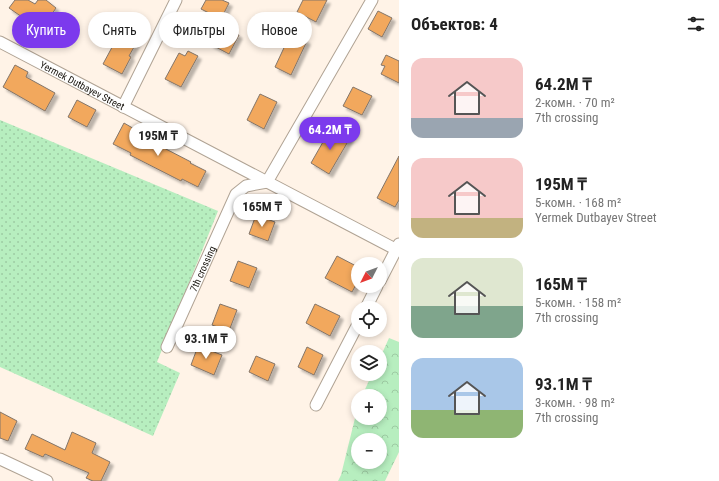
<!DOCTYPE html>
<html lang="ru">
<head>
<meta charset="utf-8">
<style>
	:root { --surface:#fff; --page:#f2f2f2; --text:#222; --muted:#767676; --accent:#7c3aed }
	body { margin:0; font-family:"Roboto Condensed",sans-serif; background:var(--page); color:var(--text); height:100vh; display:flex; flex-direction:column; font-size:15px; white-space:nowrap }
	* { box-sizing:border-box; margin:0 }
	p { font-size:13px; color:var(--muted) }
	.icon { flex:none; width:22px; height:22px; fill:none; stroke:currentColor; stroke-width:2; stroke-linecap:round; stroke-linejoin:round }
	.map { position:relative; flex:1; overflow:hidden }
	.drawer { display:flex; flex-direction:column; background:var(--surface); width:320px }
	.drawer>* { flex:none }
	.top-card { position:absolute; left:12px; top:12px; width:327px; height:36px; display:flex; gap:8px }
	.needle { width:26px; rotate:228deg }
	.buttons { position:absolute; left:351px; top:257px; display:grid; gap:8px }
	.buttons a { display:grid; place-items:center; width:36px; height:36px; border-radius:50%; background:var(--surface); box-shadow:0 2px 6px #0003; font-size:20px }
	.price { position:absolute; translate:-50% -34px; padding:0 9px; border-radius:14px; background:#fff; color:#222; font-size:13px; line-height:26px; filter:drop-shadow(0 1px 2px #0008) }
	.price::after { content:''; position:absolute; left:50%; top:24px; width:12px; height:9px; margin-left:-6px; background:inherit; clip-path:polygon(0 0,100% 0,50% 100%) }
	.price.current { background:var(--accent); color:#fff }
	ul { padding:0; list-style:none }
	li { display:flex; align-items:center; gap:12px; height:100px; padding:0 12px }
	li span { display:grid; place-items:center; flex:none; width:112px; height:80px; border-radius:12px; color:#555 }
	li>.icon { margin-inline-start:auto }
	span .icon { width:48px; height:48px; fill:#fffc; stroke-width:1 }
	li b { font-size:17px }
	h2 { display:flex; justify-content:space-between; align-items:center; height:48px; padding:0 12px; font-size:17px }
	.chip { padding:0 14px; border-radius:18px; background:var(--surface); box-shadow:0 2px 6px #0003; font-size:14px; line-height:36px }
	.chip.current { background:var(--accent); color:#fff }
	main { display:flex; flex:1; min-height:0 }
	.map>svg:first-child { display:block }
	.green { fill:url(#green-dots) }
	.forest { fill:url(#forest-crowns); fill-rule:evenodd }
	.building { fill:#f2a85d; stroke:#837569; filter:url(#shadow) }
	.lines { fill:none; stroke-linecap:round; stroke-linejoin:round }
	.minor-casing { stroke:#b0a394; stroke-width:13 }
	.minor { stroke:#fff; stroke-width:11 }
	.labels { text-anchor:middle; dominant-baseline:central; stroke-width:3.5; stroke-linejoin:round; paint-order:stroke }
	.street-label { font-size:10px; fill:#18140e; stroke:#fff }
</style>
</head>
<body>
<main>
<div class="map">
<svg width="399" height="481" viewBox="0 0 399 481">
	<defs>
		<pattern id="green-dots" width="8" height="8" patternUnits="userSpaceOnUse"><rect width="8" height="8" fill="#b7eebf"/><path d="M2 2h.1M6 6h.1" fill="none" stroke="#9dcba3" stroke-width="1.8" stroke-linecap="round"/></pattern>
		<pattern id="forest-crowns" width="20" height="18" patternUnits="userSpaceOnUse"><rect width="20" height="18" fill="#b7eebf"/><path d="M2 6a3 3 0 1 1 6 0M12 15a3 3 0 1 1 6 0" fill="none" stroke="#9dcba3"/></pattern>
		<filter id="shadow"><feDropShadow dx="3.5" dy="3.5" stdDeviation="1" flood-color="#0004"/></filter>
	</defs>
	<rect width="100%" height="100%" fill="#fff3e7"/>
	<path class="green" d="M0,120L218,211L157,362L180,373L153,436L0,367Z"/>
	<path class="forest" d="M389,338L399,342V452L385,481H338L341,475L358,406V418H380V396H362L372,374H380V358ZM358,440H380V462H358Z"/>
	<path class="building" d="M15,0H28L35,4L38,0H46L56,8L43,27L24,14L22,17L9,8Z
		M206,0H222L229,3L221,19L201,9Z
		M303,0H327L316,22L297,12Z
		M378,11L392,18L382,37L368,29Z
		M125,21L143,31L129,56L131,57L122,74L103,64L117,38L110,34L114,26L121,28Z
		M220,25L239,35L229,54L210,44Z
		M298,36L307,41L291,75L275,67L289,37L296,41Z
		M188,51L198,56L181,87L165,79L179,53L185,56Z
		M386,55L399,61V83L381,74L385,66L381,65Z
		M15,65L28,72L26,77L55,93L45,111L3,87Z
		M353,87L372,96L362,115L343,106Z
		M260,94L277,102L264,129L247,120Z
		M77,100L96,110L87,127L68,117Z
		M124,123L136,130L135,133L191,162L190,163L206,171L198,187L182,179L181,181L130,155L131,153L113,144Z
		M331,128L350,138L329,174L311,163Z
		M399,156V200L395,207L377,198Z
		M256,215L275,222L268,241L249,234Z
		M337,256L358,267V281L352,292L325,278Z
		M238,261L257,268L249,288L230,281Z
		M220,304L237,310L229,331L212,325Z
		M315,304L340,316L330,336L306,323Z
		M198,346L222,355L214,375L191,365Z
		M307,347L323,355L314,375L298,367Z
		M256,356L275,364L268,381L249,372Z
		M0,412L17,421L8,441L0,438Z
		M72,432L96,443L92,453L110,462L101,481H93L86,478L89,473L45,454L43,457L25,449L32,434L65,450Z"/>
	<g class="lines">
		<g class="minor-casing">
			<g id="minor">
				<path id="s1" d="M0,42L399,251"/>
				<path d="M123,107L176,0"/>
				<path d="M380,281L399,244"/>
				<path d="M366,308L377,286"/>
				<path id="s2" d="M167,347L236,194L246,186L267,182L372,0"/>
				<path d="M316,405L358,324"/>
				<path d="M0,459L47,481"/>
			</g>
		</g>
		<use href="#minor" class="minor"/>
	</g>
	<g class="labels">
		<g class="street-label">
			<text stroke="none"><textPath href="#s1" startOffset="93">Yermek Dutbayev Street</textPath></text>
			<text stroke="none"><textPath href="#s2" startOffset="86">7th crossing</textPath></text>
		</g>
	</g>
</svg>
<div class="buttons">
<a><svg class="needle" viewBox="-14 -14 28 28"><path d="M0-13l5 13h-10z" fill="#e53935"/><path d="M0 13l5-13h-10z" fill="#767676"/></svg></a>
<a><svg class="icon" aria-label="locate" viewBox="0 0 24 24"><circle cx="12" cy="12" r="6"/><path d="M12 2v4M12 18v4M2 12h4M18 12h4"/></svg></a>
<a><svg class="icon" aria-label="layers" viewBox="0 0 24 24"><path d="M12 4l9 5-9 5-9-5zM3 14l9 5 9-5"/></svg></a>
<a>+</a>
<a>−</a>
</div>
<b class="price current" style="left:330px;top:151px">64.2M ₸</b>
<b class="price" style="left:158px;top:157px">195M ₸</b>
<b class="price" style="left:262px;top:228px">165M ₸</b>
<b class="price" style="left:206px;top:360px">93.1M ₸</b>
<div class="top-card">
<a class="chip current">Купить</a>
<a class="chip">Снять</a>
<a class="chip">Фильтры</a>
<a class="chip">Новое</a>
</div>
</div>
<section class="drawer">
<h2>Объектов: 4<svg class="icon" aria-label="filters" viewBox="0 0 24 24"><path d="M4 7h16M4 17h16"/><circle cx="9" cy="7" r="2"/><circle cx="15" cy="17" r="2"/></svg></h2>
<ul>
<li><span style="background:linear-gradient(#f6c9c9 75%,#9aa5b1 0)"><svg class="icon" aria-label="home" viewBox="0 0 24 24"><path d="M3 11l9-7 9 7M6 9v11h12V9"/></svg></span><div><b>64.2M ₸</b><p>2-комн. · 70 m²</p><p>7th crossing</p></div></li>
<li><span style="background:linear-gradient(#f6c9c9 75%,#c2b280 0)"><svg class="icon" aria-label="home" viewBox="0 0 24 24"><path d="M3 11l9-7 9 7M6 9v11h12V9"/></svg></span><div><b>195M ₸</b><p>5-комн. · 168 m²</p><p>Yermek Dutbayev Street</p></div></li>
<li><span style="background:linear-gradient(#dfe7d0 60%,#7fa58c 0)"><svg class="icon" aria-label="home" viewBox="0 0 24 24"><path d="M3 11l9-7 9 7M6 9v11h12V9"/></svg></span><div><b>165M ₸</b><p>5-комн. · 158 m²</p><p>7th crossing</p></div></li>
<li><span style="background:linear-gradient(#a9c7e8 65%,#8fb573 0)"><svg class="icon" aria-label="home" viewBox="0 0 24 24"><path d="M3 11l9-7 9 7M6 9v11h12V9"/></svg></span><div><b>93.1M ₸</b><p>3-комн. · 98 m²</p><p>7th crossing</p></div></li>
</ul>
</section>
</main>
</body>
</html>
